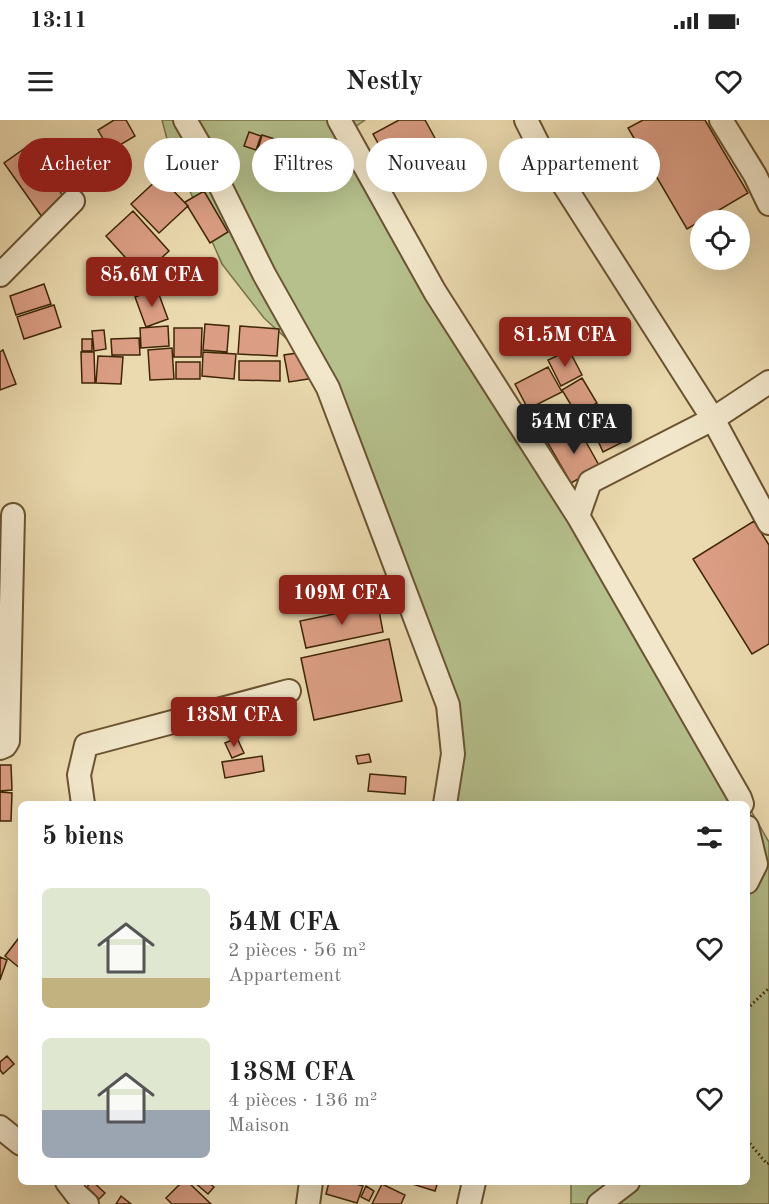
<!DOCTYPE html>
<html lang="fr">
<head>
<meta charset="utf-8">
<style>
	:root { --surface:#fff; --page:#f6f6f6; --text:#222; --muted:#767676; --accent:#8f2418 }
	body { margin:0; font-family:"Old Standard TT",serif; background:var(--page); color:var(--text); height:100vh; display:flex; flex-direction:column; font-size:22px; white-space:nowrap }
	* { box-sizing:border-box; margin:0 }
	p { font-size:20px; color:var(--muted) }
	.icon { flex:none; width:33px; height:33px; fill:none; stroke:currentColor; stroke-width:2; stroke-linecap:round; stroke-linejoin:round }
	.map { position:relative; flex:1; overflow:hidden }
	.sheet { position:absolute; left:18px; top:681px; width:732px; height:384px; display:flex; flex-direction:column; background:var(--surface); border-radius:9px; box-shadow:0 6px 24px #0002 }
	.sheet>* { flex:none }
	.banner { position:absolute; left:18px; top:18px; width:734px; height:54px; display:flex; gap:12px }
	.tools { position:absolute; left:690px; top:90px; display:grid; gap:12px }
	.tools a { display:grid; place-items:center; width:60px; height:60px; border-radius:50%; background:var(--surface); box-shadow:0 6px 24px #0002; font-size:30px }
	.price { position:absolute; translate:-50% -51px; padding:0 14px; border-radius:6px; background:var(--accent); color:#fff; font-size:20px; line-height:39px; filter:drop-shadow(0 2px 3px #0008) }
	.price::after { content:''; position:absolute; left:50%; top:36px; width:18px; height:14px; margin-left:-9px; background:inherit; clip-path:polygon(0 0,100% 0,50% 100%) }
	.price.on { background:#222; color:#fff }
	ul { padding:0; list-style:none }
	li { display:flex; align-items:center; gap:18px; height:150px; padding:0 24px }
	li span { display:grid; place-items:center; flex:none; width:168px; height:120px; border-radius:9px; color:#555 }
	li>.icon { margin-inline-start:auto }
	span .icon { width:72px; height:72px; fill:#fffc; stroke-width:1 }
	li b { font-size:26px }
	h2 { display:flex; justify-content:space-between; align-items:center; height:72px; padding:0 24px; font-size:26px }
	.tag { padding:0 21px; border-radius:27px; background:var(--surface); box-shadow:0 6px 24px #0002; font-size:21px; line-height:54px }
	.tag.on { background:var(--accent); color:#fff }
	.status { display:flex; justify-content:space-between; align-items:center; height:42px; padding:0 30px; background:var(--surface); direction:ltr }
	.status svg { height:16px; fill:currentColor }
	header { display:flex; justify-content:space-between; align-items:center; height:78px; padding:0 24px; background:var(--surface); font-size:27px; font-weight:800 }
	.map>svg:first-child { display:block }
	.green { fill:#b5c08c; stroke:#7a734a; stroke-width:1.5 }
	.building { fill:#db9e84; stroke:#3f2607; stroke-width:1.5 }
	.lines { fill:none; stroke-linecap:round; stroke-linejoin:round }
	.minor-casing { stroke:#6a5331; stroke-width:26 }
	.path { stroke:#3f2607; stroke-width:3; stroke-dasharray:1.5 3; stroke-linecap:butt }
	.minor { stroke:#f2e7cb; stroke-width:22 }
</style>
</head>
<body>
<div class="status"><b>13:11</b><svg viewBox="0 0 49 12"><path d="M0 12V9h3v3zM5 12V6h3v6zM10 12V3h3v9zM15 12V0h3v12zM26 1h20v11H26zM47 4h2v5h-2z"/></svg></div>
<header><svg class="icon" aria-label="menu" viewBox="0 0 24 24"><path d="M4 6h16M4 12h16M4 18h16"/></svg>Nestly<svg class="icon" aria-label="heart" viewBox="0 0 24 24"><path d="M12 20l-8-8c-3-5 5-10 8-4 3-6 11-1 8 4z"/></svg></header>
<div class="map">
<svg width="769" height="1084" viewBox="0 0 769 1084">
	<rect width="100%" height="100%" fill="#ebdaaf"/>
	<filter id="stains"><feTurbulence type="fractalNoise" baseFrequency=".00333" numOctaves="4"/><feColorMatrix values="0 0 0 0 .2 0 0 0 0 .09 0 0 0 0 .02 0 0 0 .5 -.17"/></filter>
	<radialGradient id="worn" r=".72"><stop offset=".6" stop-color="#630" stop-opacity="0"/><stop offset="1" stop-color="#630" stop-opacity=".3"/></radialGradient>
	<path class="green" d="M162,0H365L355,7L376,70L747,684H436L446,639L436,572L315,245L264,198L222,144L167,19Z
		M747,684L769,722V1084H571V1062H747Z"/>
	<path class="building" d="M114,0H126L135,16L110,31L98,10Z
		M399,0H425L436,20L390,45L373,14Z
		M643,0H705L748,73L687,109L628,8Z
		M249,12L261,16L256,30L244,26Z
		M262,15L278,20L272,38L257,33Z
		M88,25L95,34L84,42L77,33Z
		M28,26L66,80L42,97L4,43Z
		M104,28L115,43L82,68L71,53Z
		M160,57L188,86L159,113L131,84Z
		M204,71L228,112L210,123L185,82Z
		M133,91L169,131L142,156L106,116Z
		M44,164L51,184L16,195L10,176Z
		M157,169L168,199L146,207L135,177Z
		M54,185L61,207L24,219L17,197Z
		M205,204L229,206L227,232L203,230Z
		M168,206L169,226L141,228L140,208Z
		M240,206L279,209L277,236L238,234Z
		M174,208H202L201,237H174Z
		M104,210L106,229L94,231L92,211Z
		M139,218L140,235H112L111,219Z
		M82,219H92V231H82Z
		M172,228L174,259L150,260L148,230Z
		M3,230L16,264L0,270V232Z
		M317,230L321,257L289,262L284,235Z
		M569,230L582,255L561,266L548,240Z
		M81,232H94L95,263H82Z
		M203,232L236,234L234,259L202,256Z
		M98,236L123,237L121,264L96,263Z
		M239,241H280V261L239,260Z
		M176,242H200V259H176Z
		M548,247L562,272L528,289L515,264Z
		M582,258L597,283L577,295L562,270Z
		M616,303L625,321L603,332L595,314Z
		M577,306L600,347L571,363L548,323Z
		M754,401L769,425V524L752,534L693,439Z
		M378,485L383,512L306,528L300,501Z
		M389,519L402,581L314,600L301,538Z
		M237,618L244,633L232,638L225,623Z
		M369,634L371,642L358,644L356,636Z
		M262,636L264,651L225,658L222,642Z
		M0,645H11L12,670L0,671Z
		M370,654L406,657L405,674L368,671Z
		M0,672L12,673L11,701H0Z
		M21,815V849L5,836Z
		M0,837L7,840L0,860Z
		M7,936L14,944L3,954L0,950V942Z
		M91,1062H93L105,1073L99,1079L87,1067Z
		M182,1062H188L211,1084H172L166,1078Z
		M194,1062H208L214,1067L208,1074Z
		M329,1062H349L363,1066L357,1083L326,1074Z
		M406,1062H438L435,1071Z
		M382,1064L405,1075L401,1084H372Z
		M366,1066L374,1071L369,1081L361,1077Z
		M121,1076L131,1084H116Z"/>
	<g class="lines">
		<g class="minor-casing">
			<path id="minor" d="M185,0L203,31L264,154L328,268L448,585L453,634L445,684
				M339,0L435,172L578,396L740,678L742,684
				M526,0L539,26L713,299L769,403
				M721,0L755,55L769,84
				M0,155L73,81
				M578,396L590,362L713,299L769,262
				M0,628L5,626L8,621L13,395
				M83,684L79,655L86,625L289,571
				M747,707L756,744L747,762
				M0,1007L21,1024
				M67,1062L77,1075L87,1084
				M308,1084L311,1062
				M469,1084L474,1062
				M599,1084L628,1062"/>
		</g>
		<path class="path" d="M747,889L769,868
			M747,1020L767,1044L769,1043"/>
		<use href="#minor" class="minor"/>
	</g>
	<rect width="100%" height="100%" filter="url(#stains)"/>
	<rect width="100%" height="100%" fill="url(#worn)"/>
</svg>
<div class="tools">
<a><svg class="icon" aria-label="locate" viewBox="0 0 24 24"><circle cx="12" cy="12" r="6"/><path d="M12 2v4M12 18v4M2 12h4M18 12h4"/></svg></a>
</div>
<b class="price" style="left:152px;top:188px">85.6M CFA</b>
<b class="price" style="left:565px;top:248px">81.5M CFA</b>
<b class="price on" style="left:574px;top:335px">54M CFA</b>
<b class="price" style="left:342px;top:506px">109M CFA</b>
<b class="price" style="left:234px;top:628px">138M CFA</b>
<div class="banner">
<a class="tag on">Acheter</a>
<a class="tag">Louer</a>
<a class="tag">Filtres</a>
<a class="tag">Nouveau</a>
<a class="tag">Appartement</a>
</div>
<section class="sheet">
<h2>5 biens<svg class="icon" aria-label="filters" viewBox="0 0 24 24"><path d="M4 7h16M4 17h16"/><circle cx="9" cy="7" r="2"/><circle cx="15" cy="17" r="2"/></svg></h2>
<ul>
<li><span style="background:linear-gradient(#dfe7d0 75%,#c2b280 0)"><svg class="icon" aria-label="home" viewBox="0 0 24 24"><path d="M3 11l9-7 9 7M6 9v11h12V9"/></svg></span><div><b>54M CFA</b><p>2 pièces · 56 m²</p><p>Appartement</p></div><svg class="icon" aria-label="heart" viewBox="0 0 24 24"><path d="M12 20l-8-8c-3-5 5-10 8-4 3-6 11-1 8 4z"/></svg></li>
<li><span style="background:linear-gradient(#dfe7d0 60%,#9aa5b1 0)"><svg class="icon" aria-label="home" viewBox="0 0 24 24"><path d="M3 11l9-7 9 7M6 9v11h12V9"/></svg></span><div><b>138M CFA</b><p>4 pièces · 136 m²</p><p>Maison</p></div><svg class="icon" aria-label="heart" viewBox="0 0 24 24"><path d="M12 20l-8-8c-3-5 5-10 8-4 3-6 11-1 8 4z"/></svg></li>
</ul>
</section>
</div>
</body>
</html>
